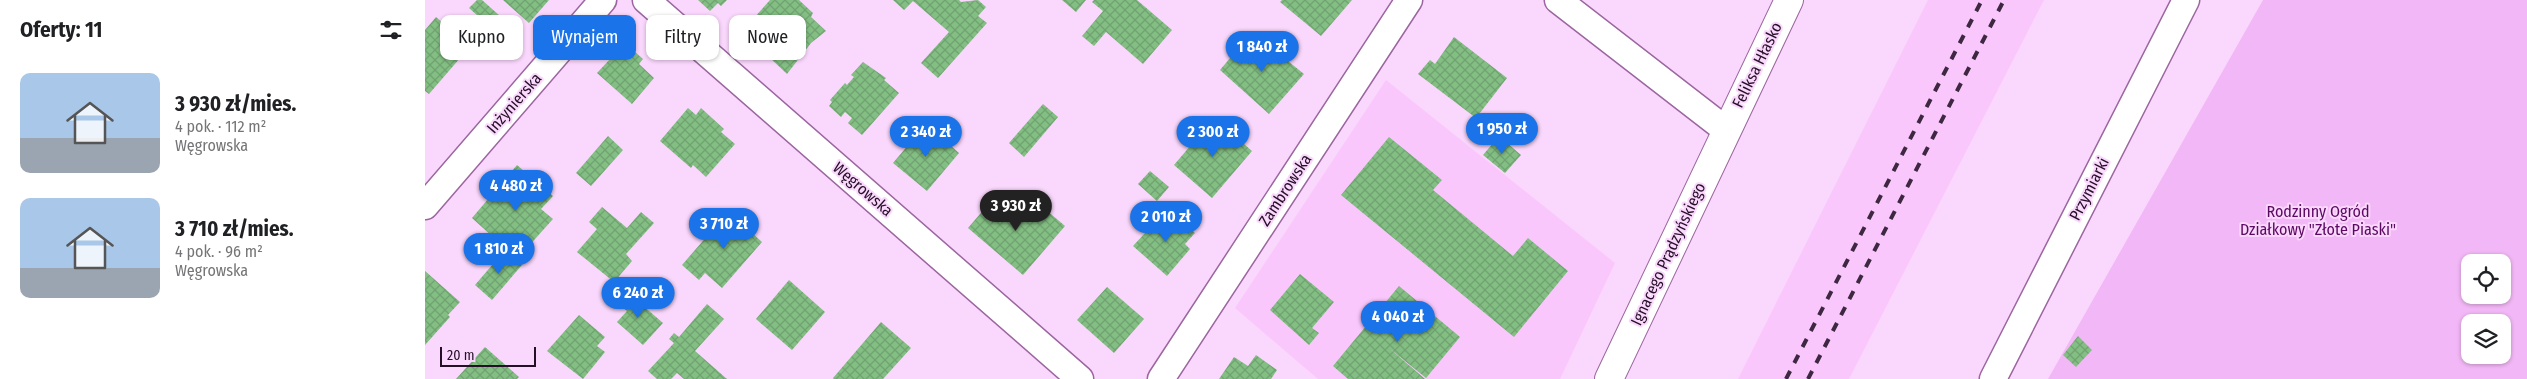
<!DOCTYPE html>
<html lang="pl">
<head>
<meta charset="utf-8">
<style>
	:root { --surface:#fff; --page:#f2f2f2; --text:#202124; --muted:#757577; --accent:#1a73e8 }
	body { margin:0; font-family:"Fira Sans Condensed",sans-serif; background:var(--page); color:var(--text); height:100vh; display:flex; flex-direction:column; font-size:19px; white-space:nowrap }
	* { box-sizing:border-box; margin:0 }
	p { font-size:16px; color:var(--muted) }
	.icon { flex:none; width:28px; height:28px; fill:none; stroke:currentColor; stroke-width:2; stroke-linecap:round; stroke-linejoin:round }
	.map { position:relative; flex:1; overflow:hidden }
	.side { display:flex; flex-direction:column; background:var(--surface); width:425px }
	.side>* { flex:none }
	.hud { position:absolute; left:15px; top:15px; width:475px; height:45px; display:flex; gap:10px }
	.controls { position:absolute; left:2036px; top:254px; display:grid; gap:10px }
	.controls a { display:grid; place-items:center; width:50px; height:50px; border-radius:10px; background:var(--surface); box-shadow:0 1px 4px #0004; font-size:25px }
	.scale { position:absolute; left:15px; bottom:12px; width:96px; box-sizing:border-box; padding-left:5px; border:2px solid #240f26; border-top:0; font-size:14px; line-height:18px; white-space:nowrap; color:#240f26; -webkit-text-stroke:4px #fad7fc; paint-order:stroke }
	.price { position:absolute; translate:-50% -42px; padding:0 11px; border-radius:18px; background:var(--accent); color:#fff; font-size:16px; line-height:32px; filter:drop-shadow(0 1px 2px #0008) }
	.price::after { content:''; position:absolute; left:50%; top:30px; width:15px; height:11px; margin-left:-8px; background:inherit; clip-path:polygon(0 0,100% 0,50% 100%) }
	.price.current { background:#222; color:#fff }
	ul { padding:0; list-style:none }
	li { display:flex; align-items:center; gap:15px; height:125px; padding:0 20px }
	li span { display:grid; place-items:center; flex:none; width:140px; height:100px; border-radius:10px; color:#555 }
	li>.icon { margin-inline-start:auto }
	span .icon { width:60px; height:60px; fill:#fffc; stroke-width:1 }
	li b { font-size:21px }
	h2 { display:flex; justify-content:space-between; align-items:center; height:60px; padding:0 20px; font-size:21px }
	.chip { padding:0 18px; border-radius:10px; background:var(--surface); box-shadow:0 1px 4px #0004; font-size:18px; line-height:45px }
	.chip.current { background:var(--accent); color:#fff }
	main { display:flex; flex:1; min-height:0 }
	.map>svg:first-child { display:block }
	.built { fill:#fac7fd }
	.garden { fill:#f2b7f6; fill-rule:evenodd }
	.building { fill:url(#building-cross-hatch) }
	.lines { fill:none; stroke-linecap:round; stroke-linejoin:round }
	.street-casing { stroke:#9b669f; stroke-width:29 }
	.secondary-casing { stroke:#9b669f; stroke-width:30 }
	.street { stroke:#fff; stroke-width:26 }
	.secondary { stroke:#fff; stroke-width:28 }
	.rail { stroke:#3e2740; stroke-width:4; stroke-dasharray:9 9; stroke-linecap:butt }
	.labels { text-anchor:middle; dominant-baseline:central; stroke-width:4; stroke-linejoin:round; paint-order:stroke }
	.street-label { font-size:16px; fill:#240f26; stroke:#fad7fc }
	.park-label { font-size:16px; fill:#5b0862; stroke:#fad7fc }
</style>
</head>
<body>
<main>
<section class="side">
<h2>Oferty: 11<svg class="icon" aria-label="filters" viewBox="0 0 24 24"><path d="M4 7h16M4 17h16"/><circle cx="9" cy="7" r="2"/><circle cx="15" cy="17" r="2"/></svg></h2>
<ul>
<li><span style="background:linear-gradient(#a9c7e8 65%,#9aa5b1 0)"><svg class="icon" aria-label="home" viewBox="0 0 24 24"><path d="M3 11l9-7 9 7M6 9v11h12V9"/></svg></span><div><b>3 930 zł/mies.</b><p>4 pok. · 112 m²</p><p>Węgrowska</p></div></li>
<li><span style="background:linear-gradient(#a9c7e8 70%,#9aa5b1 0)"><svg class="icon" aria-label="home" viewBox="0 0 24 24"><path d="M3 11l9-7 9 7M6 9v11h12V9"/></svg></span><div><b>3 710 zł/mies.</b><p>4 pok. · 96 m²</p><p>Węgrowska</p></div></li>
</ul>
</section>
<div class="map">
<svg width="2102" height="379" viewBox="0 0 2102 379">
	<defs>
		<pattern id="building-cross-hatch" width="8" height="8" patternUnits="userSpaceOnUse" patternTransform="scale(1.25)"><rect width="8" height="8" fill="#83be83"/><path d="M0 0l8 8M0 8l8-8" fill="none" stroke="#71a271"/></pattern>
	</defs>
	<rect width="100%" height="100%" fill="#fad7fc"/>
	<path class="built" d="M1503,0H1619L1424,379H1313Z
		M961,80L1190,263L1135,379H893L810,308Z"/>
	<path class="garden" d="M1838,0H2102V379H1623ZM2045,262H2078V295H2045ZM2045,322H2078V355H2045Z"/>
	<path class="building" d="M52,0H57L84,24L74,35L44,8Z
		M78,0H124L104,23Z
		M273,0H302L296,6L293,3L285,11Z
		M345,0H374L388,13L386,17L401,31L386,43L362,74L345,58L350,51L321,27Z
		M468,0H534L536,2L553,0L561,7L553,16L562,23L513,78L496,63L524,32L488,1L479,10Z
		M637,0H661L651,12Z
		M669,0H712L747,30L718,64L681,32L669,46L657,36L678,11L667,2Z
		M857,0H927L896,36L855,2Z
		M11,17L23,27L20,30L42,50L4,94L0,91V30Z
		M827,32L879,74L844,114L795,70Z
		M1029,37L1082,78L1051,118L993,74L1005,60L1010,64Z
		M200,43L218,59L214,64L229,78L207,104L172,73Z
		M438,62L461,78L459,80L474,93L437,135L423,123L427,118L420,112L416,117L404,106L407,102L405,100L420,83L422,85L429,77L426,75Z
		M618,104L633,117L599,157L584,143Z
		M263,108L271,115L276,108L299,129L296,132L310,144L281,177L268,165L266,168L235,141Z
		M789,118L827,151L787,198L749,165Z
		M501,124L534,153L502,191L468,163Z
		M183,136L198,150L166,186L151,173Z
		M1074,136L1096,155L1080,173L1058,155Z
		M964,137L1017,180L1008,190L1088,256L1103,238L1143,271L1089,337L916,195Z
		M92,165L128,196L116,209L128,219L92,259L47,218Z
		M725,171L744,187L732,201L713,184Z
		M573,193L601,217L613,203L640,226L598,275L543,228Z
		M177,207L202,228L216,212L229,223L201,254L207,261L189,282L152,252L172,229L164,222Z
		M303,212L314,222L320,216L331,226L326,232L337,242L297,288L280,273L274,280L257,265Z
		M748,213L770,233L760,244L765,249L742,276L708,246L732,220L737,224Z
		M80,250L97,265L67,300L50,285Z
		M0,271L35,302L23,315L25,317L0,345Z
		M875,274L909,302L887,328L894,333L884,345L845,310Z
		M364,280L400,312L367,350L331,319Z
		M974,286L1035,337L1001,378L964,348L1000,379H923L908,366Z
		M682,287L719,319L689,353L652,320Z
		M201,291L238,323L218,345L192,322L202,311L191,302Z
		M282,304L299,319L270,351L302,379H259L252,373L246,379H232L223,371L249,343L244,339L249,333L254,337Z
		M154,315L180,337L172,346L180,352L158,379L122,351Z
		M456,322L486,348L458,379H409L408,378Z
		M1653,336L1667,350L1651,367L1638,355Z
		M60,347L94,377L92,379H31Z
		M831,355L852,370L846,379H794L809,357L823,366Z"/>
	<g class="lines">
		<g class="street-casing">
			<path id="street" d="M221,0L655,379
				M1133,0L1301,130
				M0,206L178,0
				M736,379L984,0
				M1568,379L1761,0"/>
		</g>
		<g class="secondary-casing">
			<path id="secondary" d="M1184,379L1364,0"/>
		</g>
		<use href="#street" class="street"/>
		<use href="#secondary" class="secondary"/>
		<path class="rail" d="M1361,379L1557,0
			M1383,379L1579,0"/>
	</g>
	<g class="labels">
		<g class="street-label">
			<text transform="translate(1332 65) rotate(-64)">Feliksa Hłasko</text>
			<text transform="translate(89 103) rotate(-49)">Inżynierska</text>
			<text transform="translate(438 189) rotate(41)">Węgrowska</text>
			<text transform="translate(1664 189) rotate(-63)">Przymiarki</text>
			<text transform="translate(860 190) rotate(-57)">Zambrowska</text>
			<text transform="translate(1243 254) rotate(-65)">Ignacego Prądzyńskiego</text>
		</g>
		<g class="park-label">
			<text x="1893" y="211">Rodzinny Ogród<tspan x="1893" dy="18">Działkowy "Złote Piaski"</tspan></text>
		</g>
	</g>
</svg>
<div class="controls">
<a><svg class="icon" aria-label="locate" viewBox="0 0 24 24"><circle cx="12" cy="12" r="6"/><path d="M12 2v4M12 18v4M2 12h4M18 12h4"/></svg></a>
<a><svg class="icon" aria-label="layers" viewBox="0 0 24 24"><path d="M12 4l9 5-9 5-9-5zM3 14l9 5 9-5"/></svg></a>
</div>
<div class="scale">20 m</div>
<b class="price" style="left:837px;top:73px">1 840 zł</b>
<b class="price" style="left:1077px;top:155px">1 950 zł</b>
<b class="price" style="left:501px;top:158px">2 340 zł</b>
<b class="price" style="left:788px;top:158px">2 300 zł</b>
<b class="price" style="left:91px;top:212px">4 480 zł</b>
<b class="price current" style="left:591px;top:232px">3 930 zł</b>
<b class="price" style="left:741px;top:243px">2 010 zł</b>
<b class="price" style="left:299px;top:250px">3 710 zł</b>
<b class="price" style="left:74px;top:275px">1 810 zł</b>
<b class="price" style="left:213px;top:319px">6 240 zł</b>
<b class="price" style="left:973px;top:343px">4 040 zł</b>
<div class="hud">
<a class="chip">Kupno</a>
<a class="chip current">Wynajem</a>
<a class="chip">Filtry</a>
<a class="chip">Nowe</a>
</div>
</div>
</main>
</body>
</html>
